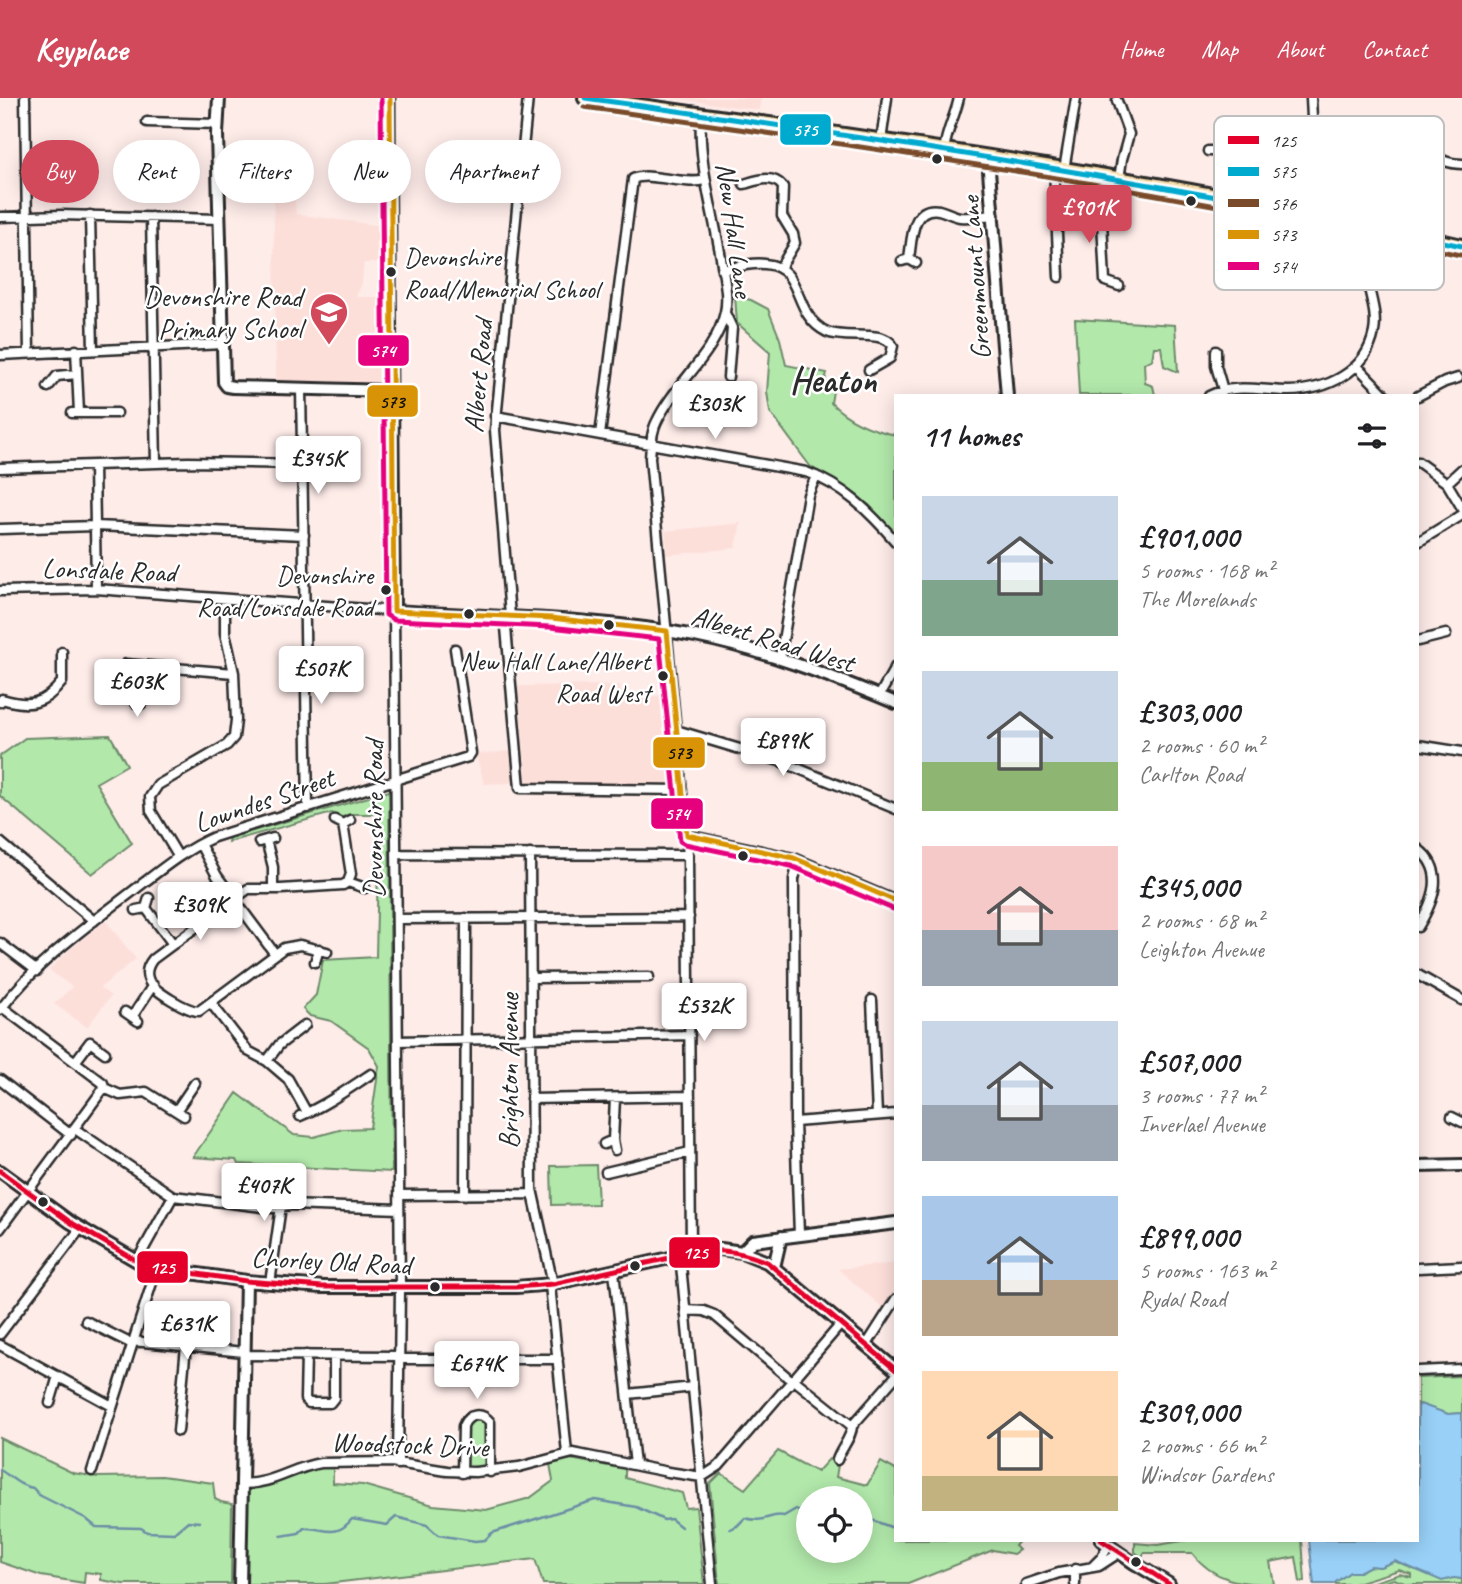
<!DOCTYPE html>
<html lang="en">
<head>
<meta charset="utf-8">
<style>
	:root { --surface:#fff; --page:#f6f6f6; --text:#202124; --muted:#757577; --accent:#d1495b }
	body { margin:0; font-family:Caveat,sans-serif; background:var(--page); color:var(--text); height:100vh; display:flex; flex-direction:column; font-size:26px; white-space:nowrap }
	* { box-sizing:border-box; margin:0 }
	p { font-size:23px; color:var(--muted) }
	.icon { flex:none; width:38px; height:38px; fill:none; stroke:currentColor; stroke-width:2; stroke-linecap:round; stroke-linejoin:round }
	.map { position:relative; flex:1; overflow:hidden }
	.sheet { position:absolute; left:894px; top:296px; width:525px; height:1148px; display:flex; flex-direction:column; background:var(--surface); border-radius:0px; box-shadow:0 4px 18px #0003 }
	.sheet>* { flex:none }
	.top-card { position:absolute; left:21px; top:42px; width:665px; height:63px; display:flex; gap:14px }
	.tools { position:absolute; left:796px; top:1388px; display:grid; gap:14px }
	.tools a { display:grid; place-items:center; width:77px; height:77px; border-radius:50%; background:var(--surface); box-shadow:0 4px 18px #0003; font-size:35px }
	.price { position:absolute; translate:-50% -60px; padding:0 16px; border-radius:7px; background:#fff; color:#222; font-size:23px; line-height:46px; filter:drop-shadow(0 2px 4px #0008) }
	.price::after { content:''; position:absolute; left:50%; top:42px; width:21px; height:16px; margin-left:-10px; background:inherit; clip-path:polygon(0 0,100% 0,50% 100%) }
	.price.on { background:var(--accent); color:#fff }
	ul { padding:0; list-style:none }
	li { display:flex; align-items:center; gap:21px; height:175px; padding:0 28px }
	li span { display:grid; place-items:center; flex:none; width:196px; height:140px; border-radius:0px; color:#555 }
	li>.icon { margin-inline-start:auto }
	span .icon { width:84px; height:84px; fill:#fffc; stroke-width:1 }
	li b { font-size:30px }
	h2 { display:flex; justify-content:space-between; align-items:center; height:84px; padding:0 28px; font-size:30px }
	.tag { padding:0 24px; border-radius:32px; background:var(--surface); box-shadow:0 4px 18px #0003; font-size:24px; line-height:63px }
	.tag.on { background:var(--accent); color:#fff }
	header { display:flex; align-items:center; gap:42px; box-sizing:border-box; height:98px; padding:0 35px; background:var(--accent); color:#fff }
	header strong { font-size:33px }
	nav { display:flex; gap:38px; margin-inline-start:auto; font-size:24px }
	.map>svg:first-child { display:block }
	.built { fill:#fddfda }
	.green { fill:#b2e9ab; stroke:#6e8a6b; stroke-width:2; fill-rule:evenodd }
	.water { fill:#98d0f7; stroke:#6c8ea5; stroke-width:2 }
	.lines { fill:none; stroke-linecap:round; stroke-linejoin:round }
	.stream { stroke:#6c8ea5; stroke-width:2.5 }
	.street-casing { stroke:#2b2b2b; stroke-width:13 }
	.secondary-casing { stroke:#2b2b2b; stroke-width:16 }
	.primary-casing { stroke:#2b2b2b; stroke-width:18 }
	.street { stroke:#fff; stroke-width:8 }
	.secondary { stroke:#fff; stroke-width:10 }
	.primary { stroke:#f8deab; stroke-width:12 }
	.bus-1-casing { stroke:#fff; stroke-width:10 }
	.bus-2-casing { stroke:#fff; stroke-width:10 }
	.bus-3-casing { stroke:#fff; stroke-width:10 }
	.bus-4-casing { stroke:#fff; stroke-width:10 }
	.bus-5-casing { stroke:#fff; stroke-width:10 }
	.bus-1 { stroke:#e4002b; stroke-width:5 }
	.bus-2 { stroke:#00a9ce; stroke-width:5 }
	.bus-3 { stroke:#7a4b2a; stroke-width:5 }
	.bus-4 { stroke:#d89406; stroke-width:5 }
	.bus-5 { stroke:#e5007d; stroke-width:5 }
	.bus-dot { fill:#2b2b2b; stroke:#fff; stroke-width:2.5 }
	.labels { text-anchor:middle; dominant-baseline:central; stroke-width:5; stroke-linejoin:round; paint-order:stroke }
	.bus-label { font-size:26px; fill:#2b2b2b; stroke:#fff; text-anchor:end }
	.street-label { font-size:28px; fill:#2b2b2b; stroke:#fff }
	.poi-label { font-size:28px; fill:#2b2b2b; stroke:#fff; text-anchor:end }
	.district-label { font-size:35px; font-weight:bold; fill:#2b2b2b; stroke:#fff }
	.key { fill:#fff; stroke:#bfbfbf; stroke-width:2 }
	.key-label { font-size:19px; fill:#2b2b2b }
	.line-badge { stroke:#fff; stroke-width:2.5 }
	.badge-label { font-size:19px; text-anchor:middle; font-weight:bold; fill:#fff }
	.pale-badge-label { font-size:19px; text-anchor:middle; font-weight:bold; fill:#111 }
</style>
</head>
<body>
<header>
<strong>Keyplace</strong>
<nav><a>Home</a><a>Map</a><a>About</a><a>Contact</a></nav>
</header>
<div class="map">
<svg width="1462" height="1486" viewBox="0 0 1462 1486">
	<rect width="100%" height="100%" fill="#feece9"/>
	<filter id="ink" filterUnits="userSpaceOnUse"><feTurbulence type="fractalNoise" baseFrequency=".0143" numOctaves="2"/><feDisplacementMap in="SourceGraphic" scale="14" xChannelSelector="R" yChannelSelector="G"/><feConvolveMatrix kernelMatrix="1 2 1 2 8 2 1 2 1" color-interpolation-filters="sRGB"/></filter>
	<g filter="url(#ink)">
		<path class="built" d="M671,0H761L759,12Z
			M273,67L288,68V77L293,82L296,116L383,128V165H364L362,185L356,199H383L382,284L276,283Z
			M741,425L736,450L667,457L665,433Z
			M620,587L622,601L665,597L674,686H527L518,588Z
			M510,653L513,685L484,686L476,656Z
			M106,823L136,861L100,890L111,898L87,929L54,906L72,889L49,872L70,851Z
			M896,1165V1190L883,1210L838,1171Z"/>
		<path class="green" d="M735,198L751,202L768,211L780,241L786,267L827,275L825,282L833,293L831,305C849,323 871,332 896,337V438L869,407L810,368L770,314L767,294L770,254L737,225Z
			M1075,221L1175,227L1178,274L1164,268L1161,249H1154L1152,262L1144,265L1145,285L1153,288L1155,297H1079Z
			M110,637L127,667L96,685L132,745L92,776L0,698V658L25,640Z
			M389,693L392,1074L238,1066L236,1062L193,1059L237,995L294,1037L314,1039L343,1031L370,1030L379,968L369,950L331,923L310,918L303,911L316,897L323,862L376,859L379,716H350L341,720L332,715L228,744L229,740Z
			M596,1067L598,1106L552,1107L551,1068Z
			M1462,1278V1315L1448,1316L1420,1307L1418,1309V1280Z
			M472,1321L483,1322L488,1326L487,1368L467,1370L465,1369C466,1355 462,1332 472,1321Z
			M0,1340L73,1375L98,1379L162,1378L213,1385L215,1401L221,1404L232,1406L231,1486H123L101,1482V1476L85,1474L84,1485L41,1478L0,1464Z
			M778,1353L817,1374L829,1361L838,1367L836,1379L867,1387L881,1364L896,1372V1442H1020L1015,1448L1019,1452L1013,1456L993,1452L908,1486H719L710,1386L721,1375L745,1391ZM808,1400H861V1452H808Z
			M570,1361L625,1371V1380L682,1395L686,1410L696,1409L704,1486H543L535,1461L325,1486H246L247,1391C277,1389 303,1371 333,1367V1385L363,1387L433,1407L486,1412L530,1400L553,1383L550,1366Z
			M1188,1442H1302L1305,1483L1300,1484L1296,1459L1270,1464L1274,1486C1240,1486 1214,1483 1192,1455H1144L1142,1459L1135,1454V1445L1158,1447Z
			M1395,1463L1413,1471L1462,1481V1486H1407L1394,1481L1378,1486H1367L1400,1476L1411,1479V1476L1399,1472L1353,1486H1333L1350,1474H1359L1370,1468L1380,1469Z"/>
		<path class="water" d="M1420,1306L1448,1316L1462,1315V1481L1454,1480L1442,1483L1395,1463L1380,1469L1370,1468L1359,1474H1350L1333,1486H1314L1309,1442H1418V1309Z"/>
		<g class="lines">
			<path class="stream" d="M0,1372C12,1379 19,1388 33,1390L39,1397L85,1420L96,1429L141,1430L147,1434L174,1435L188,1423L200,1424
				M861,1418L896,1431
				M730,1431L737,1428L745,1420C766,1426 769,1415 784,1418L796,1411L808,1417
				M281,1438L299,1435L304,1430C325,1429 335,1442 352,1421L387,1427L396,1419L427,1427L438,1437L475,1443L485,1442L492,1435L595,1402L636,1409L664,1422L671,1421L681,1429"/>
			<g class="street-casing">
				<path id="street" d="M25,0L29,255
					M390,0L392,293
					M1117,3L1129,36L1122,61L1119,81
					M147,24L217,26
					M1424,30L1432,35C1435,58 1437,65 1462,66
					M881,43L887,0
					M944,53C946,33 955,19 959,0
					M1208,53L1264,54L1309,63
					M1054,70L1059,179
					M1064,72L1076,0
					M1103,79L1102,123L1105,183L1119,188
					M744,86C758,82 773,76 783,89L782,118L793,136L795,145L780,170
					M1300,115L1313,41L1311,0
					M90,117L93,252
					M0,119L61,117L219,121
					M151,119L156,365
					M909,161C912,142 911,107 939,112C947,114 953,118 960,119C971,120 983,118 994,117
					M902,163L909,161L916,165
					M722,172C736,169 752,164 765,166C805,169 791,217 827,234C846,242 884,231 893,248L890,260L869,272
					M725,215L732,230L728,279
					M76,252L79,315
					M1216,253V268L1223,292
					M0,257L223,246
					M1357,268L1386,298
					M48,289L57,278L77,276
					M301,291L308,710
					M1209,298C1233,285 1263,293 1289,293C1326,292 1366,275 1374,234C1378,213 1367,192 1366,171C1365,157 1371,142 1374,129
					M1418,298L1445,284L1458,280
					M72,315H117
					M495,318L806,374C844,388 870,414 896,444
					M600,337L633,81C650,73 683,88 705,82
					M1418,364L1447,385L1462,410
					M94,367L96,491
					M0,370L188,364L303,366
					M1447,385L1462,371
					M0,431L95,428L304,437
					M1418,444L1462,417
					M0,493L96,491L394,513L400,1190L398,1366
					M505,518L520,690L682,692
					M510,518L495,332L528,0
					M1418,543L1446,536
					M780,560L808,397L816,378
					M158,569L144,603L141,606L136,605L126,566L234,575
					M879,598L896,568
					M0,604L2,601C29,609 44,607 62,584V554
					M676,632L780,663L896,711
					M1418,647L1462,654
					M335,722L343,726L350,722
					M343,726L351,776L348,784
					M687,737L794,760L896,803
					M266,742L273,769V791
					M0,744L94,823
					M259,744L273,740
					M200,746L217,778L275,856
					M1418,751C1447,773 1433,804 1418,829
					M396,756L688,757
					M530,756L532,1091L553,1186
					M178,758L151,713L150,699L158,687L227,647L234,639L236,622L234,575L225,535V501
					M146,810L173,846
					M136,812L146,810L149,800
					M397,821L689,819
					M0,845L37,873
					M327,854L300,847L284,850L199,913C187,913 154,893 149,883C145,875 148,867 153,861L248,791H281L343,787L348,784L365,790
					M315,864L319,851
					M1418,877L1462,902
					M531,880L649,879
					M872,902L877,1017
					M211,905L248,953L267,963L288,981L307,1015
					M2,909L103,985L104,990
					M0,912C36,864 86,829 133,793C159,773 184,752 214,739L468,659L471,655L455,551
					M125,914L138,923
					M132,919L153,887
					M398,943L690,937
					M267,963L279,947L305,927
					M75,964L90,944L105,955
					M0,982L71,1037
					M104,990L120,997L146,994L184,1018
					M615,1000L613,1042L615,1052
					M531,1001L690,998
					M176,1013L195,985
					M300,1018C326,1007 348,991 371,976
					M1452,1019L1462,1024
					M795,1024L896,1016
					M75,1031L173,1098L271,1110L290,1107L399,1111
					M604,1046L613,1042
					M606,1074L690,1054
					M399,1097L532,1096
					M465,1097L466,820
					M0,1131L104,990
					M799,1137L795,1024L794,781L799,762
					M691,1154L688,757L650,360C651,348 651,334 657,323C675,285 716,256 725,214C729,197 723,177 721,160C713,112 698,65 701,17
					M680,1157L712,1486
					M137,1163L173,1098
					M1418,1170L1462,1168
					M614,1173L635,1367
					M270,1185L281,1108
					M550,1187L567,1355
					M685,1212L704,1213L714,1217L792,1283
					M86,1223L132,1246
					M0,1236L80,1131
					M133,1243L244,1254
					M0,1247L112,1308
					M866,1248L896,1201
					M244,1257L399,1258
					M306,1257L305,1301L309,1305H330L334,1300V1258
					M399,1261H558
					M1418,1273L1462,1271
					M793,1281L852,1328
					M628,1296L693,1289
					M50,1305L58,1278
					M178,1333L186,1248
					M837,1362C841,1350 852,1339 852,1328L896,1278
					M92,1373L157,1169
					M462,1375L463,1328C468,1315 482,1314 490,1324V1374
					M241,1386C275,1386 290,1370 321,1365L391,1364L447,1373L475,1374L519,1369L573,1355L668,1374L702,1379L719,1368L841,1226
					M1093,1468L1102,1459L1108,1447
					M1026,1486L1059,1475L1099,1468L1119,1455
					M1075,1486V1471"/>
			</g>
			<g class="secondary-casing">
				<path id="secondary" d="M219,0L217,36L224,284L227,288L233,289L392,293L394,513C495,520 596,519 695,538C765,552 831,578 896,605
					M988,60L1007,298
					M1418,1068L1462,1067
					M0,1073L70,1124L137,1163L184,1174L246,1183L323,1189H516L553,1186L701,1153L721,1151L742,1154L767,1164L896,1272
					M742,1154L753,1143L896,1125
					M774,1169L781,1139
					M1101,1442L1134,1465L1169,1486
					M240,1486L246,1183"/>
			</g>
			<g class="primary-casing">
				<path id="primary" d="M585,0C878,41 1173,82 1462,148"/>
			</g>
			<use href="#street" class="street"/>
			<use href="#secondary" class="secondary"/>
			<use href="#primary" class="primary"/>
			<g class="bus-1-casing">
				<path id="bus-1" d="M0,1073L70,1124L137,1163L184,1174L246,1183L323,1189H516L553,1186L701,1153C726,1151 744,1155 767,1164L896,1272
					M1101,1442L1169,1486"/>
			</g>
			<g class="bus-2-casing">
				<path id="bus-2" d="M585,0C879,41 1172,85 1462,148"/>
			</g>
			<g class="bus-3-casing">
				<path id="bus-3" d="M584,9C878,50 1170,93 1460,157"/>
			</g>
			<g class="bus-4-casing">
				<path id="bus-4" d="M390,0L394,513L551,520L667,533L687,737L794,760L896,803"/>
			</g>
			<g class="bus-5-casing">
				<path id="bus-5" d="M381,0L386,517L394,522L550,529L659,541L680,743L685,746L791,768L893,811"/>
			</g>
			<use href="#bus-1" class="bus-1"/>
			<use href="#bus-2" class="bus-2"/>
			<use href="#bus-3" class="bus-3"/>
			<use href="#bus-4" class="bus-4"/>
			<use href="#bus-5" class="bus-5"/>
		</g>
	</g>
	<defs>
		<g id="school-pin" transform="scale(2.0125)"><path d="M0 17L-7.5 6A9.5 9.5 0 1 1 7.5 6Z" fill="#d1495b" stroke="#fff"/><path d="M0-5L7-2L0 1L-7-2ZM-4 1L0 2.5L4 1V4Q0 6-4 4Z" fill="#fff"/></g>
	</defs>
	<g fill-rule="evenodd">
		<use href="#school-pin" x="329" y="214"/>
	</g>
	<g class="bus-dot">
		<circle cx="937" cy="61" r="6"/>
		<circle cx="1191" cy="103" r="6"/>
		<circle cx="391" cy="174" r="6"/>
		<circle cx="386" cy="492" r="6"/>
		<circle cx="469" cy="516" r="6"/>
		<circle cx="609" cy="527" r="6"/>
		<circle cx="663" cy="578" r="6"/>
		<circle cx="743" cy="758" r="6"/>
		<circle cx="43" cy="1104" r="6"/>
		<circle cx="635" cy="1168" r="6"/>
		<circle cx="435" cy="1189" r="6"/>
		<circle cx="1136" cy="1464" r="6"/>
	</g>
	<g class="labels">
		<g class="bus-label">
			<text x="404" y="159" text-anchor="start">Devonshire<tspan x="404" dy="32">Road/Memorial School</tspan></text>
			<text x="373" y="477">Devonshire<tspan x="373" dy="32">Road/Lonsdale Road</tspan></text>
			<text x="650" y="563">New Hall Lane/Albert<tspan x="650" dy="32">Road West</tspan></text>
		</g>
		<g class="street-label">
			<text transform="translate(735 132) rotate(82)">New Hall Lane</text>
			<text transform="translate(975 180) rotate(-94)">Greenmount Lane</text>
			<text transform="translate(478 278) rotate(-85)">Albert Road</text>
			<text transform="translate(109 472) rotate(2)">Lonsdale Road</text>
			<text transform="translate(773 541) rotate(17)">Albert Road West</text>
			<text transform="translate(264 702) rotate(-19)">Lowndes Street</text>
			<text transform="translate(373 721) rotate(-90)">Devonshire Road</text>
			<text transform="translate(508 973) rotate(-90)">Brighton Avenue</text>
			<text transform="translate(331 1163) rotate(3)">Chorley Old Road</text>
			<text transform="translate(410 1346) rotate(2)">Woodstock Drive</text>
		</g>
		<g class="poi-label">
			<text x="302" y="198">Devonshire Road<tspan x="302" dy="32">Primary School</tspan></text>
		</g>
		<g class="district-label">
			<text x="833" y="282">Heaton</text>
		</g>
	</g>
	<rect x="1214" y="18" width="230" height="174" rx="10" class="key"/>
	<rect x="1228" y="38" width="31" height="8" fill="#e4002b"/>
	<rect x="1228" y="69" width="31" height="9" fill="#00a9ce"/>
	<rect x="1228" y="101" width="31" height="8" fill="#7a4b2a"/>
	<rect x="1228" y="132" width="31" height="9" fill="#d89406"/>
	<rect x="1228" y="164" width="31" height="8" fill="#e5007d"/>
	<g class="key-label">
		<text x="1271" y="49">125</text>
		<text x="1271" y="80">575</text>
		<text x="1271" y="112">576</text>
		<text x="1271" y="143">573</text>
		<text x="1271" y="175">574</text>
	</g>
	<g class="line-badge">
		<rect x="779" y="15" width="53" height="33" rx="7" fill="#00a9ce"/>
		<rect x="357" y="236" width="53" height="33" rx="7" fill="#e5007d"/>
		<rect x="366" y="286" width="53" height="34" rx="7" fill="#d89406"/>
		<rect x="652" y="638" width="54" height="33" rx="7" fill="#d89406"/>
		<rect x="650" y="699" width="54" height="33" rx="7" fill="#e5007d"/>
		<rect x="668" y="1138" width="53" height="33" rx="7" fill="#e4002b"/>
		<rect x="136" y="1152" width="53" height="34" rx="7" fill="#e4002b"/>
	</g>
	<g class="badge-label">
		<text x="805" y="38">575</text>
		<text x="383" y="259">574</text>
		<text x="677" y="722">574</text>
		<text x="695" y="1161">125</text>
		<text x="162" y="1176">125</text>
	</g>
	<g class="pale-badge-label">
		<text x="392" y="310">573</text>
		<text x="679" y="661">573</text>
	</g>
</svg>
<div class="tools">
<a><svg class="icon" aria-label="locate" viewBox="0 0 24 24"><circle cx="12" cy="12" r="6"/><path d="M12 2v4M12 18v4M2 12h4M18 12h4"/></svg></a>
</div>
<b class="price on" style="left:1089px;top:147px">£901K</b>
<b class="price" style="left:715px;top:343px">£303K</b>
<b class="price" style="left:318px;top:398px">£345K</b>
<b class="price" style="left:321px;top:608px">£507K</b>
<b class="price" style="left:137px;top:621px">£603K</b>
<b class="price" style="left:783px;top:680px">£899K</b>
<b class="price" style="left:200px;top:844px">£309K</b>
<b class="price" style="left:704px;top:945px">£532K</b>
<b class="price" style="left:264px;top:1125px">£407K</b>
<b class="price" style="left:187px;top:1263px">£631K</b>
<b class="price" style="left:477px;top:1303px">£674K</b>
<div class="top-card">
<a class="tag on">Buy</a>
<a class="tag">Rent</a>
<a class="tag">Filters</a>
<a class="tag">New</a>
<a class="tag">Apartment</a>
</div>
<section class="sheet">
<h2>11 homes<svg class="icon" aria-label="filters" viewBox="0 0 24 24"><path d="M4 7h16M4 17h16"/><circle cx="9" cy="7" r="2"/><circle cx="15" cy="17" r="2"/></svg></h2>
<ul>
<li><span style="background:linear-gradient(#c9d6e8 60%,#7fa58c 0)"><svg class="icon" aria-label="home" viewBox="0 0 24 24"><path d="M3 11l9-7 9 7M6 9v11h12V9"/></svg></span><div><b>£901,000</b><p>5 rooms · 168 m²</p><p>The Morelands</p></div></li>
<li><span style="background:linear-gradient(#c9d6e8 65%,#8fb573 0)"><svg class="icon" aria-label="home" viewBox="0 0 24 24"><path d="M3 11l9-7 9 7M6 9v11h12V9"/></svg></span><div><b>£303,000</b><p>2 rooms · 60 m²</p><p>Carlton Road</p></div></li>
<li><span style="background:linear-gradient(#f6c9c9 60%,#9aa5b1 0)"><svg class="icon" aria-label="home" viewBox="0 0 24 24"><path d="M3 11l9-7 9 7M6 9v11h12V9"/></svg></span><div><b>£345,000</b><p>2 rooms · 68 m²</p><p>Leighton Avenue</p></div></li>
<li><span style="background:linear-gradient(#c9d6e8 60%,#9aa5b1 0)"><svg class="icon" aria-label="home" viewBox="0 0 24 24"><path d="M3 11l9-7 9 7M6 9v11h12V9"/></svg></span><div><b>£507,000</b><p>3 rooms · 77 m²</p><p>Inverlael Avenue</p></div></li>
<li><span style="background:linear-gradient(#a9c7e8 60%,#b9a48a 0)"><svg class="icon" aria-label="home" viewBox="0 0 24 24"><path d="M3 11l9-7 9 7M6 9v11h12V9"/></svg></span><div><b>£899,000</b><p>5 rooms · 163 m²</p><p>Rydal Road</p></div></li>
<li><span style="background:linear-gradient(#ffd9b3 75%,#c2b280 0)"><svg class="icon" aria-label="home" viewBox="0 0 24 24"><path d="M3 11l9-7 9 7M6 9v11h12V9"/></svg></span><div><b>£309,000</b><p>2 rooms · 66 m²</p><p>Windsor Gardens</p></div></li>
</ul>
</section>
</div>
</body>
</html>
